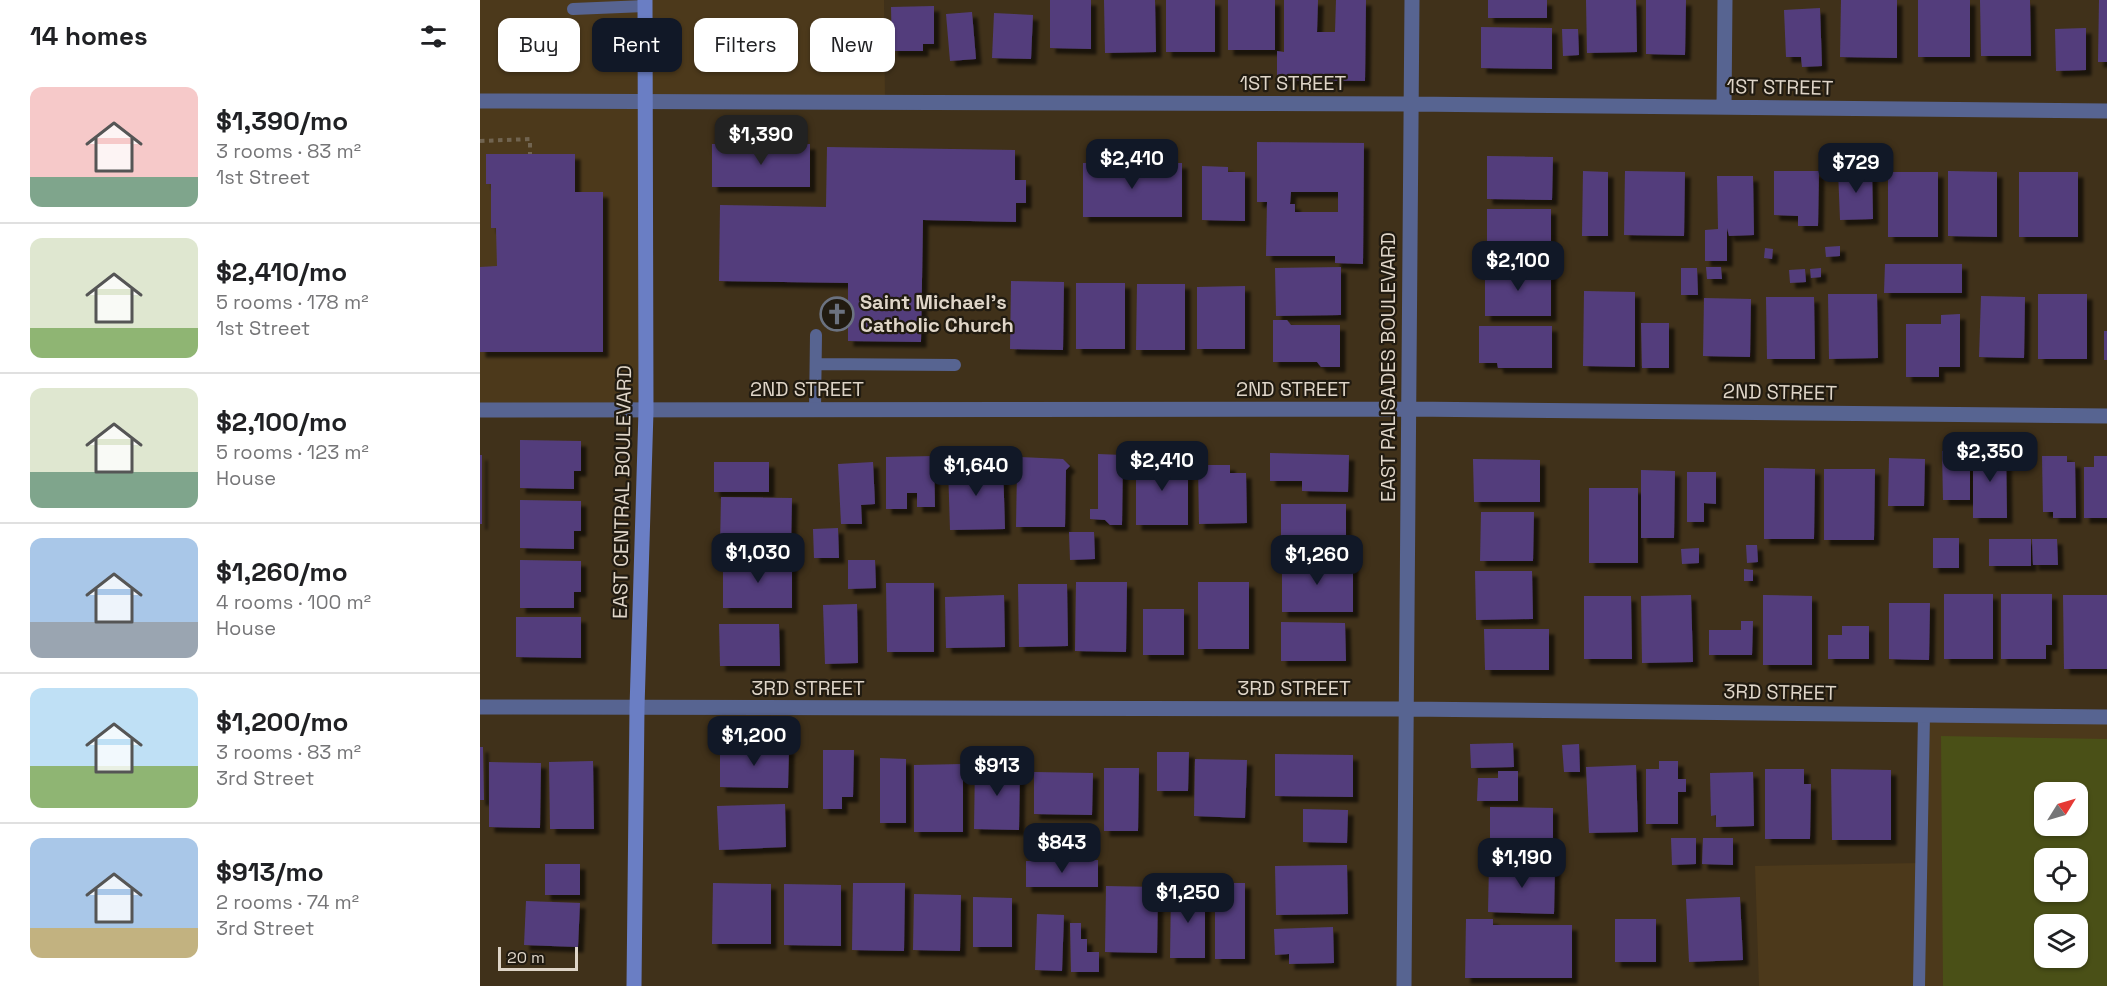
<!DOCTYPE html>
<html lang="en">
<head>
<meta charset="utf-8">
<style>
	:root { --surface:#fff; --page:#f2f2f2; --text:#202124; --muted:#757577; --line:#e0e0e0; --accent:#111827 }
	body { margin:0; font-family:"Space Grotesk",sans-serif; background:var(--page); color:var(--text); height:100vh; display:flex; flex-direction:column; font-size:22px; white-space:nowrap }
	* { box-sizing:border-box; margin:0 }
	p { font-size:20px; color:var(--muted) }
	.icon { flex:none; width:33px; height:33px; fill:none; stroke:currentColor; stroke-width:2; stroke-linecap:round; stroke-linejoin:round }
	.map { position:relative; flex:1; overflow:hidden }
	.sheet { display:flex; flex-direction:column; background:var(--surface); width:480px }
	.sheet>* { flex:none }
	.hud { position:absolute; left:18px; top:18px; width:570px; height:54px; display:flex; gap:12px }
	.needle { width:39px; rotate:53deg }
	.tools { position:absolute; left:1554px; top:782px; display:grid; gap:12px }
	.tools a { display:grid; place-items:center; width:54px; height:54px; border-radius:12px; background:var(--surface); box-shadow:0 2px 4px #0004; font-size:30px }
	.scale { position:absolute; left:18px; bottom:15px; width:80px; box-sizing:border-box; padding-left:6px; border:3px solid #dfd5c8; border-top:0; font-size:16px; line-height:21px; white-space:nowrap; color:#dfd5c8; -webkit-text-stroke:4px #211b11; paint-order:stroke }
	.price { position:absolute; translate:-50% -51px; padding:0 14px; border-radius:12px; background:var(--accent); color:#fff; font-size:20px; line-height:39px; filter:drop-shadow(0 2px 3px #0008) }
	.price::after { content:''; position:absolute; left:50%; top:36px; width:18px; height:14px; margin-left:-9px; background:inherit; clip-path:polygon(0 0,100% 0,50% 100%) }
	.price.on { background:#222; color:#fff }
	ul { padding:0; list-style:none }
	li { display:flex; align-items:center; gap:18px; height:150px; padding:0 30px }
	li+li { border-top:2px solid var(--line) }
	li span { display:grid; place-items:center; flex:none; width:168px; height:120px; border-radius:12px; color:#555 }
	li>.icon { margin-inline-start:auto }
	span .icon { width:72px; height:72px; fill:#fffc; stroke-width:1 }
	li b { font-size:26px }
	h2 { display:flex; justify-content:space-between; align-items:center; height:72px; padding:0 30px; font-size:26px }
	.chip { padding:0 21px; border-radius:12px; background:var(--surface); box-shadow:0 2px 4px #0004; font-size:21px; line-height:54px }
	.chip.on { background:var(--accent); color:#fff }
	main { display:flex; flex:1; min-height:0 }
	.map>svg:first-child { display:block }
	.built { fill:#4c391b; fill-rule:evenodd }
	.green { fill:#4a5017; fill-rule:evenodd }
	.building { fill:#533e7c; fill-rule:evenodd; filter:url(#shadow) }
	.lines { fill:none; stroke-linecap:round; stroke-linejoin:round }
	.path { stroke:#716450; stroke-width:4; stroke-dasharray:4.5 4.5; stroke-linecap:butt }
	.service { stroke:#576491; stroke-width:12 }
	.minor { stroke:#576491; stroke-width:15 }
	.secondary { stroke:#6a7ec4; stroke-width:15 }
	.labels { text-anchor:middle; dominant-baseline:central; stroke-width:4.5; stroke-linejoin:round; paint-order:stroke }
	.street-label { font-size:20px; fill:#dfd5c8; stroke:#211b11 }
	.poi-label { font-size:20px; font-weight:bold; fill:#dfd5c8; stroke:#211b11; text-anchor:start }
</style>
</head>
<body>
<main>
<section class="sheet">
<h2>14 homes<svg class="icon" aria-label="filters" viewBox="0 0 24 24"><path d="M4 7h16M4 17h16"/><circle cx="9" cy="7" r="2"/><circle cx="15" cy="17" r="2"/></svg></h2>
<ul>
<li><span style="background:linear-gradient(#f6c9c9 75%,#7fa58c 0)"><svg class="icon" aria-label="home" viewBox="0 0 24 24"><path d="M3 11l9-7 9 7M6 9v11h12V9"/></svg></span><div><b>$1,390/mo</b><p>3 rooms · 83 m²</p><p>1st Street</p></div></li>
<li><span style="background:linear-gradient(#dfe7d0 75%,#8fb573 0)"><svg class="icon" aria-label="home" viewBox="0 0 24 24"><path d="M3 11l9-7 9 7M6 9v11h12V9"/></svg></span><div><b>$2,410/mo</b><p>5 rooms · 178 m²</p><p>1st Street</p></div></li>
<li><span style="background:linear-gradient(#dfe7d0 70%,#7fa58c 0)"><svg class="icon" aria-label="home" viewBox="0 0 24 24"><path d="M3 11l9-7 9 7M6 9v11h12V9"/></svg></span><div><b>$2,100/mo</b><p>5 rooms · 123 m²</p><p>House</p></div></li>
<li><span style="background:linear-gradient(#a9c7e8 70%,#9aa5b1 0)"><svg class="icon" aria-label="home" viewBox="0 0 24 24"><path d="M3 11l9-7 9 7M6 9v11h12V9"/></svg></span><div><b>$1,260/mo</b><p>4 rooms · 100 m²</p><p>House</p></div></li>
<li><span style="background:linear-gradient(#bfe0f5 65%,#8fb573 0)"><svg class="icon" aria-label="home" viewBox="0 0 24 24"><path d="M3 11l9-7 9 7M6 9v11h12V9"/></svg></span><div><b>$1,200/mo</b><p>3 rooms · 83 m²</p><p>3rd Street</p></div></li>
<li><span style="background:linear-gradient(#a9c7e8 75%,#c2b280 0)"><svg class="icon" aria-label="home" viewBox="0 0 24 24"><path d="M3 11l9-7 9 7M6 9v11h12V9"/></svg></span><div><b>$913/mo</b><p>2 rooms · 74 m²</p><p>3rd Street</p></div></li>
</ul>
</section>
<div class="map">
<svg width="1627" height="986" viewBox="0 0 1627 986">
	<defs>
		<filter id="shadow"><feDropShadow dx="5.5" dy="5.5" stdDeviation="1.5" flood-color="#0009"/></filter>
	</defs>
	<rect width="100%" height="100%" fill="#40311a"/>
	<path class="built" d="M0,0H404L405,102L167,101L166,411L0,410Z
		M1444,715L1627,717V986H1279L1275,866L1441,863ZM1564,792H1598V825H1564ZM1564,858H1598V891H1564ZM1564,924H1598V957H1564Z"/>
	<path class="green" d="M1461,736L1627,739V986H1463ZM1564,792H1598V825H1564ZM1564,858H1598V891H1564ZM1564,924H1598V957H1564Z"/>
	<path class="building" d="M570,0H611V49L570,48Z
		M624,0H675L676,52L625,53Z
		M686,0H735V52H686Z
		M748,0H795V50H748Z
		M804,0H838L837,32H855L856,0H886L885,81L797,80V51L804,52Z
		M1008,0H1067V18H1008Z
		M1106,0H1156L1157,52L1107,53Z
		M1166,0H1206L1205,55L1166,54Z
		M1361,0H1417V58L1360,57Z
		M1438,0H1490V57H1438Z
		M1500,0H1550L1551,56H1501Z
		M1619,0H1627V62H1618Z
		M454,6V44H443V51H412L411,7Z
		M1340,8L1342,66L1322,67L1321,57H1306L1304,10Z
		M492,12L496,59L470,61L466,14Z
		M514,13L553,15L551,59L512,58Z
		M1001,27L1072,28V69L1001,68Z
		M1606,28V70L1576,71L1575,29Z
		M1082,29H1098L1099,55L1083,56Z
		M777,142L884,143L883,264L855,263V256H786L787,202H777ZM811,192H858V212H815V204H810Z
		M232,144H330V187H232Z
		M347,147L535,150V180H546V203H536V222L443,220L441,342L368,341V283L239,281L240,205L346,207Z
		M6,154H95V192H123V352H0V267L17,266L16,228H11V184H6Z
		M1007,156L1073,157L1072,200L1007,199Z
		M603,163H702V217H603Z
		M722,166L748,167V172H765V221L722,220Z
		M1392,169L1393,219L1360,220L1358,170Z
		M1103,171L1128,172V236H1102Z
		M1145,171L1205,172L1204,236L1144,235Z
		M1294,171H1339L1338,226H1318V216L1294,215Z
		M1468,171L1517,172V237L1468,236Z
		M1408,172H1458V237H1408Z
		M1539,172H1598V237H1539Z
		M1237,176H1273L1274,235L1249,236L1247,228V261H1225V230L1238,229Z
		M1007,209H1071V256H1007Z
		M1360,246V256L1346,257L1345,247Z
		M1285,248L1293,249L1292,259L1284,258Z
		M1405,264H1482V293H1404Z
		M861,267V315L796,316L795,268Z
		M1226,267H1241L1242,279H1227Z
		M1005,268H1071V316H1005Z
		M1201,268H1217L1218,295H1201Z
		M1341,268V277L1331,278L1330,269Z
		M1325,269L1326,282L1310,283L1309,270Z
		M531,281L584,282L583,350L530,349Z
		M596,283H645V349H596Z
		M657,284H705V350H656Z
		M765,286V349H717V287Z
		M1104,291L1155,292V367L1103,366Z
		M1348,294H1397L1398,358L1349,359Z
		M1558,294H1607V359H1558Z
		M1501,296L1545,297L1544,358L1499,357Z
		M1286,297H1334L1335,359H1287Z
		M1224,298L1271,299L1270,357L1223,356Z
		M1480,314V367H1459V377H1426V324H1461V315Z
		M793,320H807L811,325H860V367H841L837,362H793Z
		M1161,323H1189V368H1162Z
		M999,326H1072V368H1018L1017,363H999Z
		M1624,331H1627V360H1624Z
		M40,440L101,441V471H94V489L40,488Z
		M1526,447L1527,518H1493V448Z
		M1462,451H1490V500H1463Z
		M790,453L869,455L868,492L822,491V481H790Z
		M618,454L643,455L642,525H630L625,520L610,519V509H618Z
		M0,455H2V524H0Z
		M454,456L455,507H437V493H427V509H406V457Z
		M1562,456H1587V462H1595L1596,518H1573V512H1563Z
		M1614,456H1627V518H1604V467H1614Z
		M540,457L583,459L590,466L586,470L585,527H536L537,470L532,465Z
		M1409,458L1445,459L1444,506H1408Z
		M656,459H708V525H656Z
		M993,459L1060,460V502H994Z
		M234,462H289V492H234Z
		M393,462L395,504L381,505L382,524H361L358,464Z
		M523,465L525,529L470,530L468,466Z
		M718,465H750V473H766L767,523L719,524Z
		M1284,468L1335,469L1334,539H1284Z
		M1344,469H1395L1394,540H1344Z
		M1161,470L1195,471L1194,538H1161Z
		M1207,472H1236V504L1224,503V522H1207Z
		M1109,488H1158V563H1109Z
		M241,497L312,498L311,547L240,546Z
		M40,500L101,501V531H94V549L40,548Z
		M801,504H866V550H801Z
		M1001,512H1054L1053,561H1000Z
		M358,528L359,558H334L333,529Z
		M589,532H614L615,559L590,560Z
		M1453,538H1479V568H1453Z
		M1509,539H1551V566H1509Z
		M1552,539H1577L1578,565H1553Z
		M1266,545H1277L1278,562L1267,563Z
		M1219,548V563L1202,564L1201,549Z
		M40,560L101,561V592H94V608H40Z
		M243,560H312V608H243Z
		M368,560H395L396,588L368,589Z
		M802,561H873V612H802Z
		M1264,569L1273,570V581H1264Z
		M995,571H1052L1053,619L996,620Z
		M596,582H647L646,652L595,651Z
		M718,582H769V649H718Z
		M406,583H454V652H407Z
		M538,584H587L588,646L539,647Z
		M1464,594H1513V659H1464Z
		M1521,594H1572V645H1566V659H1521Z
		M524,595L525,647L466,648L465,597Z
		M1211,595L1213,662L1162,663L1161,596Z
		M1283,595L1332,596V665H1283Z
		M1583,595H1627V669H1584Z
		M1104,596H1151L1152,659H1104Z
		M1409,603H1450L1449,660L1409,659Z
		M377,604L378,663L345,664L343,605Z
		M663,609H704V655H663Z
		M36,617H101V658L36,657Z
		M1261,621H1273L1272,655H1229V630H1261Z
		M801,622L865,623L866,661H801Z
		M239,624H299L300,666H240Z
		M1362,626H1389V659H1348V635H1362Z
		M1004,629H1069V670H1005Z
		M1033,743L1034,767L991,768L990,744Z
		M1099,744L1100,772H1084L1082,745Z
		M0,747H3L4,800H0Z
		M240,747L309,748L308,788L240,787Z
		M343,750H374L373,797H362V809H343Z
		M677,752H709L708,791H677Z
		M795,754L873,755V797L795,796Z
		M400,758L426,759V823H400Z
		M715,759L767,760L765,818L714,816Z
		M113,761L114,829H70L69,762Z
		M1179,761H1198V779H1206V792H1198V824H1166V769H1179Z
		M9,762L61,763L60,828L9,827Z
		M483,764V832H434V765Z
		M495,764L540,765L539,830L494,829Z
		M1156,765L1158,832L1109,833L1106,767Z
		M624,768H659L658,831H624Z
		M1285,769H1324V784H1331L1330,839H1285Z
		M1351,769L1411,770V840H1352Z
		M1018,771H1038V801H997L998,778H1018Z
		M554,772L613,773L612,815L554,814Z
		M1273,772L1274,826L1236,827V815L1231,816L1230,773Z
		M305,804L306,847L239,850L237,806Z
		M1010,807L1073,808V855L1010,854Z
		M823,809L868,810L867,843L823,842Z
		M1191,838H1216V864L1192,865Z
		M1223,838H1253V865L1222,864Z
		M618,860V887H546V861Z
		M65,864H100V895H65Z
		M867,865L868,914L796,915L795,866Z
		M1009,865L1075,866L1074,914L1008,912Z
		M233,883L291,884V944H232Z
		M373,883H425L424,951L372,950Z
		M735,883H765V959H735Z
		M304,884L361,885V946L304,945Z
		M626,886L678,887L677,953L625,952Z
		M691,889H725V958H690Z
		M434,894L481,895L480,951L433,950Z
		M493,897L532,898V947H493Z
		M1260,897L1263,960L1209,962L1206,899Z
		M46,901L100,903L98,947L44,945Z
		M557,914L584,915L582,971L555,970Z
		M986,919H1013V925H1092V978H985Z
		M1135,919H1176V962H1135Z
		M590,923H601V939H607V952H619V972H591Z
		M853,927L854,963L809,964V954L795,955L794,929Z"/>
	<g class="lines">
		<path class="path" d="M0,141L50,139V154"/>
		<path class="service" d="M93,9L165,6
			M336,364L475,365
			M335,410L336,335
			M1439,986L1444,715"/>
		<path class="minor" d="M0,101L931,104L1627,111
			M1244,107L1245,0
			M0,410L929,409L1627,416
			M0,707L926,709L1627,717
			M924,986L932,0"/>
		<path class="secondary" d="M154,986L157,708L166,411L165,0"/>
	</g>
	<defs>
		<g id="church-ring" transform="scale(1.725)"><circle r="9.5" fill="#211b11" stroke="#6b7280" stroke-width="1.5"/><path d="M-1.2-6h2.4v3.5h3.3v2.4h-3.3V6h-2.4V-.1h-3.3v-2.4h3.3Z" fill="#6b7280"/></g>
	</defs>
	<g fill-rule="evenodd">
		<use href="#church-ring" x="357" y="314"/>
	</g>
	<g class="labels">
		<g class="street-label">
			<text x="813" y="83">1ST STREET</text>
			<text transform="translate(1300 87) rotate(1)">1ST STREET</text>
			<text transform="translate(908 367) rotate(-90)">EAST PALISADES BOULEVARD</text>
			<text x="327" y="389">2ND STREET</text>
			<text x="813" y="389">2ND STREET</text>
			<text transform="translate(1300 392) rotate(1)">2ND STREET</text>
			<text transform="translate(142 492) rotate(-89)">EAST CENTRAL BOULEVARD</text>
			<text x="328" y="688">3RD STREET</text>
			<text x="814" y="688">3RD STREET</text>
			<text transform="translate(1300 692) rotate(1)">3RD STREET</text>
		</g>
		<g class="poi-label">
			<text x="380" y="302">Saint Michael's<tspan x="380" dy="23">Catholic Church</tspan></text>
		</g>
	</g>
</svg>
<div class="tools">
<a><svg class="needle" viewBox="-14 -14 28 28"><path d="M0-13l5 13h-10z" fill="#e53935"/><path d="M0 13l5-13h-10z" fill="#757577"/></svg></a>
<a><svg class="icon" aria-label="locate" viewBox="0 0 24 24"><circle cx="12" cy="12" r="6"/><path d="M12 2v4M12 18v4M2 12h4M18 12h4"/></svg></a>
<a><svg class="icon" aria-label="layers" viewBox="0 0 24 24"><path d="M12 4l9 5-9 5-9-5zM3 14l9 5 9-5"/></svg></a>
</div>
<div class="scale">20 m</div>
<b class="price on" style="left:281px;top:166px">$1,390</b>
<b class="price" style="left:652px;top:190px">$2,410</b>
<b class="price" style="left:1376px;top:194px">$729</b>
<b class="price" style="left:1038px;top:292px">$2,100</b>
<b class="price" style="left:1510px;top:483px">$2,350</b>
<b class="price" style="left:682px;top:492px">$2,410</b>
<b class="price" style="left:496px;top:497px">$1,640</b>
<b class="price" style="left:278px;top:584px">$1,030</b>
<b class="price" style="left:837px;top:586px">$1,260</b>
<b class="price" style="left:274px;top:767px">$1,200</b>
<b class="price" style="left:517px;top:797px">$913</b>
<b class="price" style="left:582px;top:874px">$843</b>
<b class="price" style="left:1042px;top:889px">$1,190</b>
<b class="price" style="left:708px;top:924px">$1,250</b>
<div class="hud">
<a class="chip">Buy</a>
<a class="chip on">Rent</a>
<a class="chip">Filters</a>
<a class="chip">New</a>
</div>
</div>
</main>
</body>
</html>
